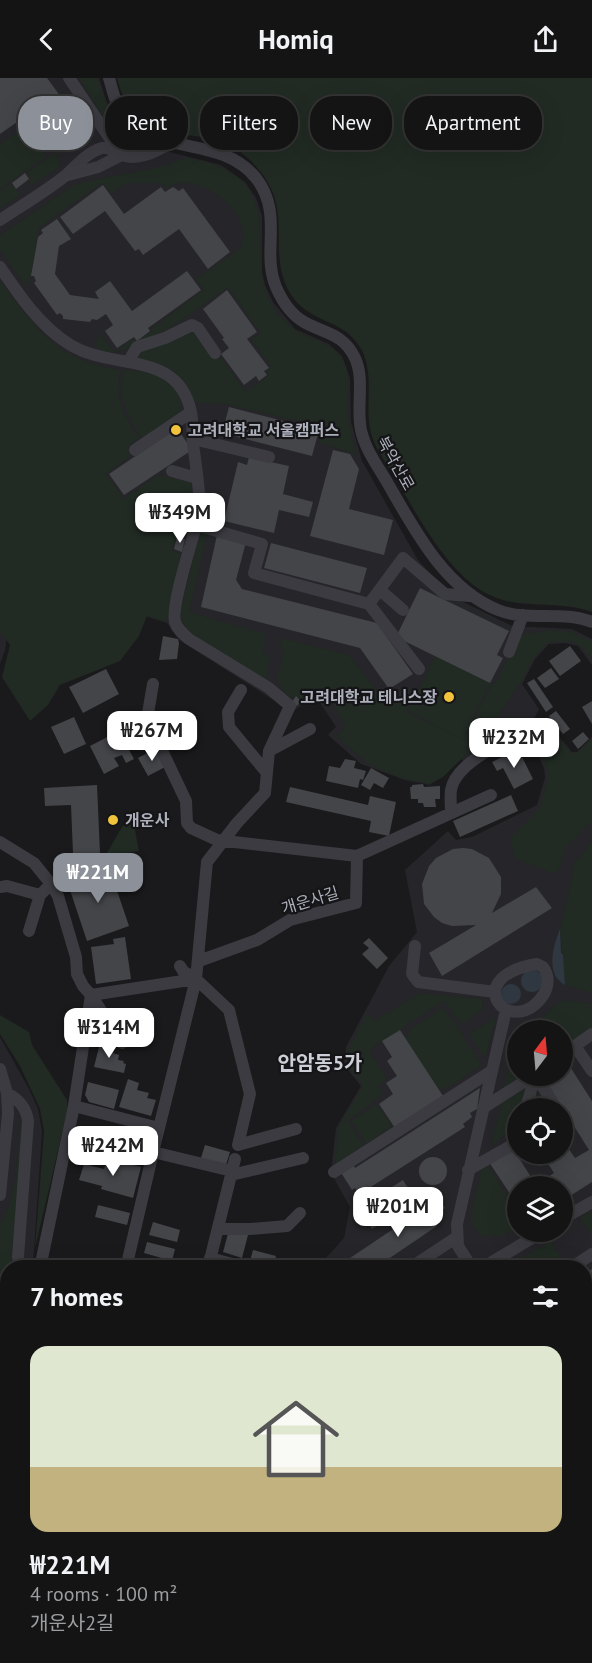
<!DOCTYPE html>
<html lang="en">
<head>
<meta charset="utf-8">
<style>
	:root { --surface:#141415; --page:#212122; --text:#f1f3f6; --muted:#9d9ea0; --line:#333334; --accent:#8c9099 }
	body { margin:0; font-family:"PT Sans","Noto Sans KR",sans-serif; background:var(--page); color:var(--text); height:100vh; display:flex; flex-direction:column; font-size:22px; white-space:nowrap }
	* { box-sizing:border-box; margin:0 }
	p { font-size:20px; color:var(--muted) }
	.icon { flex:none; width:33px; height:33px; fill:none; stroke:currentColor; stroke-width:2; stroke-linecap:round; stroke-linejoin:round }
	.map { position:relative; flex:1; overflow:hidden }
	.panel { position:absolute; left:0px; top:1182px; width:592px; height:404px; display:flex; flex-direction:column; background:var(--surface); border-radius:24px 24px 0 0; box-shadow:0 6px 24px #0002,0 0 0 2px var(--line) }
	.panel>* { flex:none }
	.hud { position:absolute; left:18px; top:18px; width:556px; height:54px; display:flex; gap:12px }
	.needle { width:39px; rotate:16deg }
	.tools { position:absolute; left:507px; top:942px; display:grid; gap:12px }
	.tools a { display:grid; place-items:center; width:66px; height:66px; border-radius:50%; background:var(--surface); box-shadow:0 6px 24px #0002,0 0 0 2px var(--line); font-size:30px }
	.price { position:absolute; translate:-50% -51px; padding:0 14px; border-radius:12px; background:#fff; color:#222; font-size:20px; line-height:39px; filter:drop-shadow(0 2px 3px #0008) }
	.price::after { content:''; position:absolute; left:50%; top:36px; width:18px; height:14px; margin-left:-9px; background:inherit; clip-path:polygon(0 0,100% 0,50% 100%) }
	.price.on { background:var(--accent); color:#fff }
	ul { padding:0; list-style:none }
	li { display:grid; align-content:center; gap:12px; height:318px; padding:0 30px }
	li+li { border-top:2px solid var(--line) }
	li span { display:grid; place-items:center; height:186px; border-radius:18px; color:#555 }
	li>.icon { margin-inline-start:auto }
	span .icon { width:108px; height:108px; fill:#fffc; stroke-width:1 }
	li b { font-size:26px }
	h2 { display:flex; justify-content:space-between; align-items:center; height:72px; padding:0 30px; font-size:26px }
	.tag { padding:0 21px; border-radius:24px; background:var(--surface); box-shadow:0 6px 24px #0002,0 0 0 2px var(--line); font-size:21px; line-height:54px }
	.tag.on { background:var(--accent); color:#fff }
	header { display:flex; justify-content:space-between; align-items:center; height:78px; padding:0 30px; background:var(--surface); font-size:27px; font-weight:700 }
	.map>svg:first-child { display:block }
	.built { fill:#262529; fill-rule:evenodd }
	.green { fill:#212a23 }
	.water { fill:#2f3740 }
	.building { fill:#444549 }
	.lines { fill:none; stroke-linecap:round; stroke-linejoin:round }
	.minor { stroke:#3b3b41; stroke-width:12 }
	.major { stroke:#575860; stroke-width:16 }
	.poi-dot { fill:#f1c33d; stroke:#151417; stroke-width:2 }
	.labels { text-anchor:middle; dominant-baseline:central; stroke-width:4.5; stroke-linejoin:round; paint-order:stroke }
	.poi-label { font-size:16px; font-weight:bold; fill:#acb0bb; stroke:#151417; text-anchor:start }
	.street-label { font-size:16px; fill:#acb0bb; stroke:#151417 }
	.quarter-label { font-size:20px; font-weight:bold; fill:#cdcfd7; stroke:#151417 }
</style>
</head>
<body>
<header><svg class="icon" aria-label="back" viewBox="0 0 24 24"><path d="M15 5l-7 7 7 7"/></svg>Homiq<svg class="icon" aria-label="share" viewBox="0 0 24 24"><path d="M12 15V3M7 8l5-5 5 5M5 13v7h14v-7"/></svg></header>
<div class="map">
<svg width="592" height="1585" viewBox="0 0 592 1585">
	<rect width="100%" height="100%" fill="#1a1a1c"/>
	<path class="built" d="M0,0H99L106,22L115,41L134,58L150,69L221,87L245,104L256,120L262,138V193L265,207L273,224L295,251L329,266L342,278L350,300L351,344L362,383L418,482L451,518L512,548L572,551L592,561V587L578,568L565,565L549,566L535,581L522,606L539,631L535,639L522,649L492,661L464,684L458,677L430,707L405,702L361,686L328,657L336,649L315,617L292,634L179,562L167,545L145,538L10,539L5,572L0,586Z
		M547,644L572,674H577L592,659V1537L587,1539H585V1190H317L344,1160L350,1129L331,1095L336,1050L361,1008L344,987L346,969L389,888L417,854L405,792L448,753L456,762L472,759L537,727L545,700L544,690L529,658ZM518,952H562V998H518ZM518,1030H562V1076H518ZM518,1108H562V1154H518Z
		M0,959L29,1011L38,1031L42,1053L33,1187L30,1189L8,1190L7,1274L0,1293Z"/>
	<path class="green" d="M79,0H97C108,34 117,48 147,68V71L127,70L120,68Z
		M117,0H592V534C563,523 532,530 503,522C455,510 421,443 397,403C390,390 380,378 374,364C361,334 377,300 361,271C343,237 302,248 285,205C271,170 289,135 265,100C254,84 239,70 220,63C206,58 190,58 176,56C146,50 123,29 117,0Z
		M26,48L47,78L0,111V66Z
		M54,75L62,87L31,108L29,105L31,101L26,95Z
		M186,80C204,82 222,87 237,99C276,131 249,182 270,223C275,233 284,244 294,251C309,262 333,264 343,282C352,297 347,316 348,332C348,347 353,362 357,377L320,365V352L315,347L225,326L195,325C182,291 170,291 138,281L141,274L185,253L196,254L213,277L220,279L245,313L268,298L266,294L271,289L251,261L259,256V253L229,211L227,210C208,224 113,297 95,267L99,255L112,271L117,272L133,261L136,264L152,253L151,251L204,212L196,201C205,195 236,175 241,168C244,163 243,155 242,150C236,122 193,94 166,110L162,105H127L111,116L102,105L39,150L29,208L21,202L0,172V157L72,108L83,104L161,89Z
		M11,105L20,117L0,130V113Z
		M0,202C35,250 58,284 121,292C115,322 122,336 139,360L126,370L131,378L106,395L123,421L158,397L191,404L193,435L188,458L177,454L172,473L183,477L167,544L147,538L139,558L120,583L60,607L48,627L30,643L2,599L10,567L0,553Z
		M125,292C157,294 176,296 183,331L143,362C128,341 115,318 125,292Z
		M200,452L208,453L189,534L266,556L263,574L270,579L267,600L265,601L194,557C184,549 181,543 181,531Z
		M552,552L568,553L592,563V581C576,562 573,563 548,564L534,580L521,604L482,661L443,699L430,706L401,700L376,690L366,684L336,658L346,649L324,611L302,624V623L296,617L291,621C271,602 277,598 284,573L280,570L281,560L349,577L387,625L404,618L412,622L406,634L464,662L492,606L497,603L518,557Z
		M435,578L490,605L463,661L408,633Z
		M547,646L572,676L577,675L592,660V743L566,769L558,793L552,795L516,781L510,763L514,756L540,730L547,702V690L532,659Z
		M133,741L139,773L105,778L122,749Z
		M592,763V915L565,907L560,851L575,784Z
		M421,915L482,921L483,931L462,947L444,923L369,972L387,1001L378,1008L383,1016L348,1043L364,1068L335,1088L338,1050L363,1008L346,986L349,969L365,938L370,936L374,943Z
		M566,922L592,926V955L563,975L562,952H518L519,949L541,940L557,926Z
		M444,929L482,987L446,1011L445,1009L431,1019L395,966L409,956L408,953Z
		M0,937L29,954L32,967L67,1022L68,1031L35,1170L44,1053L40,1031L20,988L0,956Z
		M496,939L486,978L484,979L469,956Z
		M517,955L518,998H528L502,1015Z
		M528,1007L521,1030H518L516,1047L490,1070L502,1024Z
		M536,1011L548,1030H531Z
		M377,1026L392,1048L367,1066L351,1043Z
		M20,1036L23,1041L24,1058L12,1176L14,1189L8,1190L7,1270L0,1291V1218L6,1212L0,1207V1145L8,1130L14,1107L19,1064Z
		M488,1087L517,1134V1151L498,1159L480,1157L471,1145V1137L482,1089Z
		M592,1132V1158L580,1139Z
		M551,1163L566,1188L563,1190H504Z
		M592,1475V1534L585,1536V1480Z"/>
	<path class="water" d="M560,851L561,875L563,877L565,907C545,897 553,868 560,851Z
		M521 903a11 11 0 1 1 22 0a11 11 0 1 1-22 0Z
		M501 916a10 10 0 1 1 20 0a10 10 0 1 1-20 0Z"/>
	<path class="building" d="M0,0H47L77,41L49,61L30,35L0,56Z
		M25,95L29,101L16,111L12,105Z
		M103,107L124,136L161,109L165,114L173,109L179,113L183,110L230,174L208,191L179,151L143,177L139,171L135,173L105,133L73,156L60,139Z
		M57,141L71,161L59,168L55,196L70,217L99,221L95,214L110,203L132,233L187,193L201,212L148,250L150,253L137,263L134,259L117,270L105,253L113,247L106,236L97,242L92,241L90,244L63,241V238L60,235L57,237L34,205L36,203L34,198H31L38,159L43,155L41,152Z
		M227,212L257,254L247,261L269,290L264,293L267,297L259,303L256,298L244,307L221,276L229,270L222,261L224,260L203,231Z
		M229,329L319,352L312,378L222,355Z
		M177,350L192,372L124,417L109,396Z
		M333,372L350,376L359,391L349,431L393,442L384,477L310,458Z
		M249,379L289,388L283,416L313,424L309,439L279,432L274,455L224,443L238,384L247,387Z
		M217,457L246,464L236,502L242,511L377,545L413,596L389,611L360,570L201,529Z
		M177,459L185,461L182,474L174,471Z
		M271,465L367,490L360,515L264,490Z
		M420,510L509,553L497,577L503,580L490,605L396,559Z
		M163,558L178,561L179,565L177,581L159,582Z
		M570,568L581,583L560,598L549,583Z
		M551,590L559,601L545,610L537,600Z
		M106,591L119,616L83,635L69,609Z
		M534,601L553,629L546,634L527,605Z
		M296,618L301,623L297,628L292,624Z
		M592,623V646L582,629Z
		M556,633L570,651L563,656L549,638Z
		M74,639L86,666L64,676L51,649Z
		M119,653L134,681L126,685L122,677L114,680L119,688L104,696L90,668Z
		M583,654L589,661L578,671L572,663Z
		M155,671L165,689L148,698L138,680Z
		M518,671L533,701L514,711L503,690L497,693L492,684Z
		M345,681L356,683L354,690L366,693L363,702L360,701L358,710L326,703L329,688L340,690Z
		M371,690L389,700L383,710L374,705L370,712L361,707Z
		M423,706L424,709L440,708V721H435L436,729H424L423,725H418V721H411L410,709H412V707Z
		M97,707L100,775L73,776L71,727L45,728L44,710Z
		M290,709L368,727L370,718L396,724L389,758L369,754L371,743L286,724Z
		M511,717L518,733L460,759L453,743Z
		M463,770L472,771L489,780L501,799V816L492,835L536,809L552,830L442,898L429,875L476,847L452,848L442,845L434,839L424,826L422,806L429,788L436,780L453,771Z
		M109,789L129,848L87,863L67,803Z
		M125,859L131,901L96,906L91,869L114,866L113,861Z
		M369,860L388,880L377,891L362,876L369,870L363,865Z
		M400,952L443,1018L395,1050L379,1026L393,1016L386,1005L397,998L387,983L392,979L382,963Z
		M101,961L108,962L107,965H110L109,969L114,971L113,975L119,977L118,982L124,983L123,985L126,986L124,995L94,989Z
		M567,984L592,1023V1104L562,1123V1108H518V1128L489,1084L512,1069L536,1107L554,1095L542,1076H562V1061L575,1080L589,1072L543,999L546,998H562V987Z
		M128,1001L139,1005L137,1012L149,1015L147,1020L156,1022L151,1038L119,1029Z
		M88,1004L119,1012L114,1031L89,1024L85,1017Z
		M480,1010L477,1031L470,1035L472,1039L463,1046L465,1049L366,1112L370,1119L363,1123L355,1110L352,1112L340,1093L352,1085L355,1090Z
		M205,1067L230,1074L225,1090L200,1083Z
		M419 1093a14 14 0 1 1 28 0a14 14 0 1 1-28 0Z
		M112,1081L141,1089L133,1120L101,1111L102,1108L79,1102L84,1086L104,1091L106,1084Z
		M403,1102L416,1123L372,1151L359,1130Z
		M438,1121L445,1130L432,1139L437,1148L375,1190H356L350,1180Z
		M98,1127L130,1135L127,1147L95,1139Z
		M153,1144L180,1152L177,1164L149,1157Z
		M229,1152L248,1157L242,1180L223,1174Z
		M147,1164L175,1171L172,1183L144,1175Z
		M253,1172L276,1178L273,1189L250,1183Z
		M141,1185L155,1189V1190H140Z
		M592,1191V1237L586,1241L592,1250V1315L587,1319L585,1316V1196Z
		M592,1402V1458L585,1463V1407Z"/>
	<g class="lines">
		<path class="minor" d="M69,0L119,74
			M109,0C112,10 114,21 119,30C147,81 219,54 256,100C284,136 261,173 276,209C282,223 292,237 304,244C325,256 343,255 355,280C365,301 356,329 361,352C365,371 377,387 387,404C414,451 445,511 498,532C528,544 562,532 592,544
			M68,97L98,89L122,77
			M0,142C21,128 45,114 65,98C75,89 87,74 102,70C108,69 113,73 119,76C137,84 155,74 170,65
			M0,189C19,217 40,248 69,266C113,294 178,271 191,334C193,344 192,356 193,366C196,388 200,412 200,434C200,440 196,445 195,451C190,470 171,528 175,544C177,551 183,556 189,561L269,610L290,628L269,673L265,715L237,745L207,784L196,901L155,1066L126,1190
			M128,284L137,269L165,260L192,247L198,250L215,275
			M193,361L269,379
			M135,372L191,334
			M172,393L197,400
			M196,447L262,466L254,495L369,526L403,480L445,516L470,518
			M380,512L403,532
			M369,526L419,591
			M509,574L523,537
			M153,606L147,641L186,723L187,745L191,750L217,762L357,778L356,825L290,842L257,862L199,883
			M241,612L228,634L229,649L267,695
			M269,673L310,651
			M451,735C451,728 450,719 451,712C455,686 501,665 522,655
			M0,764L34,785L51,806L58,818L76,879L77,896L83,908L91,917L122,965
			M357,778L491,717
			M0,809L7,808L40,817
			M29,853L40,817L51,806
			M415,868L412,896L418,904L495,914
			M537,886L543,889C549,897 549,907 544,916C512,965 456,899 537,886Z
			M180,888L183,893L196,901L229,932L250,1016L238,1067L296,1051
			M91,917L196,901
			M575,968L592,993
			M562,977L592,956
			M0,991L7,1015L8,1036L0,1117
			M536,998L556,1030
			M7,1015C19,1022 26,1029 28,1043L18,1179L20,1190
			M74,1028L159,1050
			M483,1030L533,998
			M526,1030L535,998
			M153,1074L232,1093
			M468,1092L518,1064
			M334,1094L490,994
			M231,1097L303,1080
			M562,1141L592,1124
			M218,1151H250L287,1148L300,1135
			M210,1180L247,1190
			M40,1190L74,1028L91,917
			M208,1190L235,1081
			M410,1190L457,1159
			M472,1190L458,1168L457,1146L506,932
			M482,1190L542,1154
			M571,1190L592,1176
			M8,1343L1,1367L8,1369
			M585,1380L592,1388
			M0,1462L8,1465
			M202,1578L206,1585
			M336,1578L337,1585
			M33,1585L35,1578
			M68,1585L70,1578
			M125,1585L127,1578
			M222,1585L244,1578"/>
		<path class="major" d="M0,1419L8,1421
			M585,1550L592,1547
			M585,1561L592,1562
			M550,1578L551,1585
			M591,1585L592,1584"/>
	</g>
	<g class="poi-dot">
		<circle cx="176" cy="352" r="6"/>
		<circle cx="449" cy="619" r="6"/>
		<circle cx="113" cy="742" r="6"/>
	</g>
	<g class="labels">
		<g class="poi-label">
			<text x="188" y="352">고려대학교 서울캠퍼스</text>
			<text x="437" y="619" text-anchor="end">고려대학교 테니스장</text>
			<text x="125" y="742">개운사</text>
		</g>
		<g class="street-label">
			<text transform="translate(396 385) rotate(61)">북악산로</text>
			<text transform="translate(310 822) rotate(-17)">개운사길</text>
		</g>
		<g class="quarter-label">
			<text x="320" y="985">안암동5가</text>
		</g>
	</g>
</svg>
<div class="tools">
<a><svg class="needle" viewBox="-14 -14 28 28"><path d="M0-13l5 13h-10z" fill="#e53935"/><path d="M0 13l5-13h-10z" fill="#9d9ea0"/></svg></a>
<a><svg class="icon" aria-label="locate" viewBox="0 0 24 24"><circle cx="12" cy="12" r="6"/><path d="M12 2v4M12 18v4M2 12h4M18 12h4"/></svg></a>
<a><svg class="icon" aria-label="layers" viewBox="0 0 24 24"><path d="M12 4l9 5-9 5-9-5zM3 14l9 5 9-5"/></svg></a>
</div>
<b class="price" style="left:180px;top:466px">₩349M</b>
<b class="price" style="left:152px;top:684px">₩267M</b>
<b class="price" style="left:514px;top:691px">₩232M</b>
<b class="price on" style="left:98px;top:826px">₩221M</b>
<b class="price" style="left:109px;top:981px">₩314M</b>
<b class="price" style="left:113px;top:1099px">₩242M</b>
<b class="price" style="left:398px;top:1160px">₩201M</b>
<div class="hud">
<a class="tag on">Buy</a>
<a class="tag">Rent</a>
<a class="tag">Filters</a>
<a class="tag">New</a>
<a class="tag">Apartment</a>
</div>
<section class="panel">
<h2>7 homes<svg class="icon" aria-label="filters" viewBox="0 0 24 24"><path d="M4 7h16M4 17h16"/><circle cx="9" cy="7" r="2"/><circle cx="15" cy="17" r="2"/></svg></h2>
<ul>
<li><span style="background:linear-gradient(#dfe7d0 65%,#c2b280 0)"><svg class="icon" aria-label="home" viewBox="0 0 24 24"><path d="M3 11l9-7 9 7M6 9v11h12V9"/></svg></span><div><b>₩221M</b><p>4 rooms · 100 m²</p><p>개운사2길</p></div></li>
</ul>
</section>
</div>
</body>
</html>
